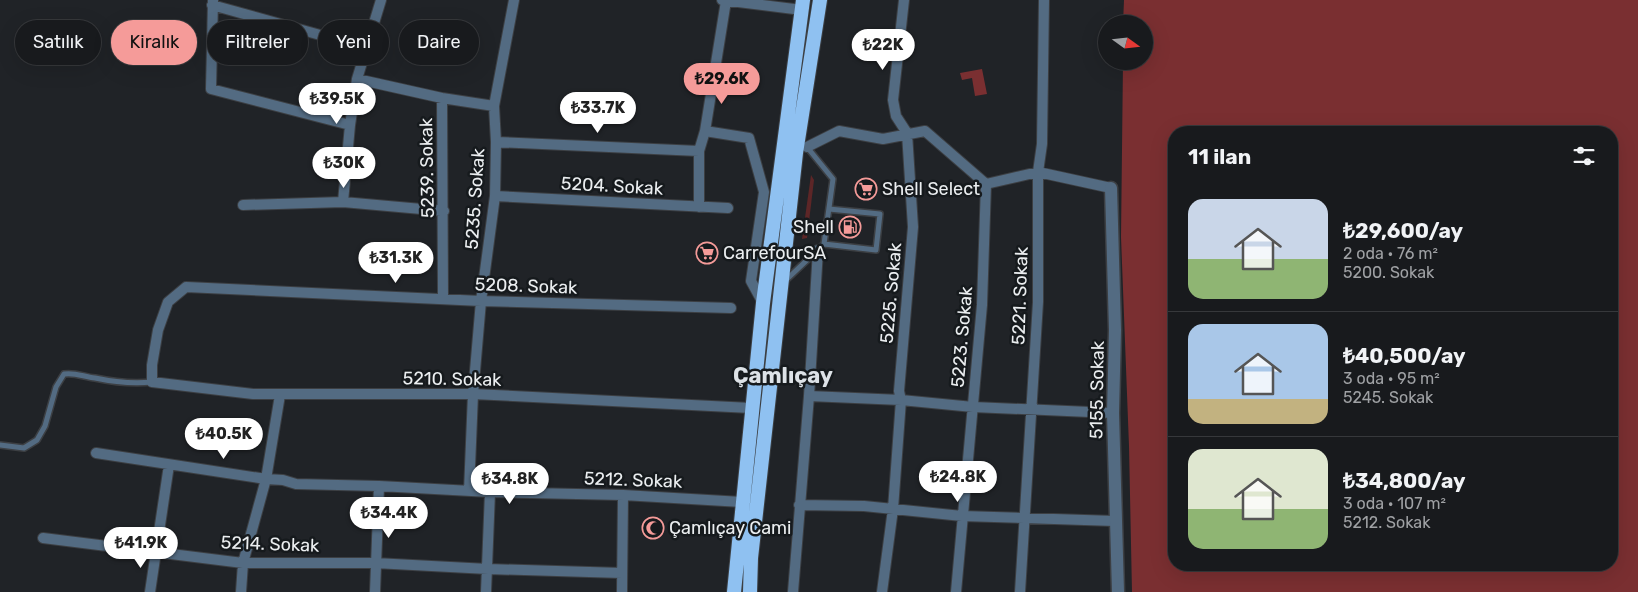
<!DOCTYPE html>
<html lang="tr">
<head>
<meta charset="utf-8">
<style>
	:root { --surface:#181a1d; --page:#25272a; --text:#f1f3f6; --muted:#9fa1a4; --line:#36383b; --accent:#f59b99 }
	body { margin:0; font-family:Rubik,sans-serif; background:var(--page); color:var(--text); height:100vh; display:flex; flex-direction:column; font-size:19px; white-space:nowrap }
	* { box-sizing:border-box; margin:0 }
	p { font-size:16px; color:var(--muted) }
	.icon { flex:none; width:28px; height:28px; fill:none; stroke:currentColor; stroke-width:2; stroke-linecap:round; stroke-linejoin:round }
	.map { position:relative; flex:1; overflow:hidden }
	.drawer { position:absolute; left:1168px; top:126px; width:450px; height:445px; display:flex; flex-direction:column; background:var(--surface); border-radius:20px; box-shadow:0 5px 20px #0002,0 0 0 1px var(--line) }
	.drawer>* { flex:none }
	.top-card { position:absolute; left:15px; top:20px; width:475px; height:45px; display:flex; gap:10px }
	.needle { width:32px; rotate:105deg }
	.buttons { position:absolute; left:1098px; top:15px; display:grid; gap:10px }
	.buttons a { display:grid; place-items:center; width:55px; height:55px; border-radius:50%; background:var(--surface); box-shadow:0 5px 20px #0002,0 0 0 1px var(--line); font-size:25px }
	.price { position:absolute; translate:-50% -42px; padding:0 11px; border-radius:18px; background:#fff; color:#222; font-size:16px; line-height:32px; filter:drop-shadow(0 1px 2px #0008) }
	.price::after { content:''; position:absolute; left:50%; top:30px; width:15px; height:11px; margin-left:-8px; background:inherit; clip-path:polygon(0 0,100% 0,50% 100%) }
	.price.selected { background:var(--accent); color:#111 }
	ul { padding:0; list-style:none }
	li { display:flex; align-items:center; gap:15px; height:125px; padding:0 20px }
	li+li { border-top:1px solid var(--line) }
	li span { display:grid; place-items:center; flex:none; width:140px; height:100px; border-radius:15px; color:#555 }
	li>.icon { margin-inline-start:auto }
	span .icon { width:60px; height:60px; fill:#fffc; stroke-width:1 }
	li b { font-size:21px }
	h2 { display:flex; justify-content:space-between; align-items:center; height:60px; padding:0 20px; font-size:21px }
	.pill { padding:0 18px; border-radius:22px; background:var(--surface); box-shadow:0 5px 20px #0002,0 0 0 1px var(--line); font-size:18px; line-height:45px }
	.pill.selected { background:var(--accent); color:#111 }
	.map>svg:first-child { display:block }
	.green { fill:#5d2627 }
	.water { fill:#7a2f31; fill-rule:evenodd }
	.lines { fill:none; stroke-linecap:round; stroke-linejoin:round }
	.service-casing { stroke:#3c3f43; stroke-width:8 }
	.minor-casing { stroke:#3c3f43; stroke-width:12 }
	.tertiary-casing { stroke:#3c3f43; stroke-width:15 }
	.trunk-casing { stroke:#3c3f43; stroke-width:16 }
	.service { stroke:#536b82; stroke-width:5 }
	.minor { stroke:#536b82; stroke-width:10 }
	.tertiary { stroke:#536b82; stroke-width:12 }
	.trunk { stroke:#8fc1f1; stroke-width:14 }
	.labels { text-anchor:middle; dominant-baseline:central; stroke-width:5; stroke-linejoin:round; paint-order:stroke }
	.street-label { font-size:18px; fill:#ebeef0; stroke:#161a1d }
	.poi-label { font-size:18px; fill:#ebeef0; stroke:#161a1d; text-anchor:start }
	.district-label { font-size:22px; font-weight:bold; fill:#dde2e7; stroke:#161a1d }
</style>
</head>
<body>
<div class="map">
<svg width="1638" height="592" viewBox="0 0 1638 592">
	<rect width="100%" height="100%" fill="#202327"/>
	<path class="green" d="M811,175L814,180L807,238L802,239Z"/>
	<path class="water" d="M1124,0H1638V592H1132L1129,446L1121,237L1123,61H1144V24H1123ZM1174,132H1611V565H1174Z
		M982,69L987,94L975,96L972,78L962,80L960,73Z"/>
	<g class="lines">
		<g class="service-casing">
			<path id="service" d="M824,244L876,250L880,214L829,209
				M786,280L824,244L833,179L807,147
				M0,445L24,448L37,440L45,426L56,387L64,374C75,372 84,377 95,378C114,382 133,384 152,382"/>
		</g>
		<g class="minor-casing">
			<path id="minor" d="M213,0L211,89L350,125
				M722,0L802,10
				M212,5L331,38L364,55
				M357,79L442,98L494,106
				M442,98L443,298
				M705,131L749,138L764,192L751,281L763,303
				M496,142L699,151
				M807,147L839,131L883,139L925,131L986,184
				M986,184L1038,172L1111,188
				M495,196L728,208
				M343,202L350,125L357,79L381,0
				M243,205L343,202L444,211
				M699,207V151L705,131L726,1
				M731,308L481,301L186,287L168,302L158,330L152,365V382L253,394H473L751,408
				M809,396L901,400L973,407L1113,413
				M96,453L266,479L283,480L296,484L379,486L490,492L623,495L742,502
				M469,491L473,394L481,301L495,196L496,142L494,106L514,0
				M799,505L864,506L962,516L1115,521
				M43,538L243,563H375L488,569L622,573
				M150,592L169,465
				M241,592L243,563L266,479L280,395
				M375,592L379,486
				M486,592L490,492
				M622,592L623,495
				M793,592L809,396L818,250
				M882,592L893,509L901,400L899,391L913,227L907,133L896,116L893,100L904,0
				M956,592L982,305L986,184
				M1020,592L1038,302V172L1042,144L1044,0"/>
		</g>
		<g class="tertiary-casing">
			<path id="tertiary" d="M1111,188L1115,330L1113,413L1118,592"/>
		</g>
		<g class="trunk-casing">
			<path id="trunk" d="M734,592L763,303L803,0
				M750,592L751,558L796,153L820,0"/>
		</g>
		<use href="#service" class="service"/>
		<use href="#minor" class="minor"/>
		<use href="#tertiary" class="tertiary"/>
		<use href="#trunk" class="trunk"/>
	</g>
	<defs>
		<g id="supermarket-ring" transform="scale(1.125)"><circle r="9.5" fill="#161a1d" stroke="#f59b99" stroke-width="1.5"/><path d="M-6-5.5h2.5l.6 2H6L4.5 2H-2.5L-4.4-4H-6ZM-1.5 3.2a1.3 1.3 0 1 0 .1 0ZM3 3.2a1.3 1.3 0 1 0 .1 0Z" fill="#f59b99"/></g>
		<g id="fuel-ring" transform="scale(1.125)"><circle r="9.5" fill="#161a1d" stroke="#f59b99" stroke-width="1.5"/><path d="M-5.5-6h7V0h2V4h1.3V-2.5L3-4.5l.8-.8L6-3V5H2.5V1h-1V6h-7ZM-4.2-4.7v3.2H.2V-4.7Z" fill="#f59b99"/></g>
		<g id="mosque-ring" transform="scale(1.125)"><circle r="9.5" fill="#161a1d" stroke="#f59b99" stroke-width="1.5"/><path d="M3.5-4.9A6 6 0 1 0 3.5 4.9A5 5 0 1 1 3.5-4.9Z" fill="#f59b99"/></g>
	</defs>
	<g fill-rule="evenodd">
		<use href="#supermarket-ring" x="866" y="189"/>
		<use href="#fuel-ring" x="850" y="227"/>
		<use href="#supermarket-ring" x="707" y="253"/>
		<use href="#mosque-ring" x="653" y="528"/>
	</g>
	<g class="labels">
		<g class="street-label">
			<text transform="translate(427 168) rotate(-91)">5239. Sokak</text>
			<text transform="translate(612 186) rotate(3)">5204. Sokak</text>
			<text transform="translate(475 199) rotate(-86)">5235. Sokak</text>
			<text transform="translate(526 286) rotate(2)">5208. Sokak</text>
			<text transform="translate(891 293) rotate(-85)">5225. Sokak</text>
			<text transform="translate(1020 296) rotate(-88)">5221. Sokak</text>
			<text transform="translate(962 337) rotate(-85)">5223. Sokak</text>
			<text transform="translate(452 379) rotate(1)">5210. Sokak</text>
			<text transform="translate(1097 390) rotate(-89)">5155. Sokak</text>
			<text transform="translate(633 480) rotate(2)">5212. Sokak</text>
			<text transform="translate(270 544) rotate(2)">5214. Sokak</text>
		</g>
		<g class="poi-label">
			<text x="882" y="189">Shell Select</text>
			<text x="834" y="227" text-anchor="end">Shell</text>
			<text x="723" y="253">CarrefourSA</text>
			<text x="669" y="528">Çamlıçay Cami</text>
		</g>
		<g class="district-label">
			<text x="783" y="375">Çamlıçay</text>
		</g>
	</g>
</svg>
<div class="buttons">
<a><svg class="needle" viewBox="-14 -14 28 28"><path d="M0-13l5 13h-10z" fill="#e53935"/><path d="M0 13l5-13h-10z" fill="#9fa1a4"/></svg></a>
</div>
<b class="price" style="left:883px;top:71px">₺22K</b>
<b class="price selected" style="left:722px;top:105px">₺29.6K</b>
<b class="price" style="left:337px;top:125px">₺39.5K</b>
<b class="price" style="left:598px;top:134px">₺33.7K</b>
<b class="price" style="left:344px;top:189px">₺30K</b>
<b class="price" style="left:396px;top:284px">₺31.3K</b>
<b class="price" style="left:224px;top:460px">₺40.5K</b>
<b class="price" style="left:958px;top:503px">₺24.8K</b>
<b class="price" style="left:510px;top:505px">₺34.8K</b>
<b class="price" style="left:389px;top:539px">₺34.4K</b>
<b class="price" style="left:141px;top:569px">₺41.9K</b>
<div class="top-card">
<a class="pill">Satılık</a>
<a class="pill selected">Kiralık</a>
<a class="pill">Filtreler</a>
<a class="pill">Yeni</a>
<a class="pill">Daire</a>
</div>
<section class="drawer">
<h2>11 ilan<svg class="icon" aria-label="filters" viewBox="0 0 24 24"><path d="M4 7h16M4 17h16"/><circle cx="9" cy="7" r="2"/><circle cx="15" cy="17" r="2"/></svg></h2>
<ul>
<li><span style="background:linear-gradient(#c9d6e8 60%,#8fb573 0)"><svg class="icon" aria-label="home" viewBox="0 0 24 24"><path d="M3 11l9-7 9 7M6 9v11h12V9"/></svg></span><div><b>₺29,600/ay</b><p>2 oda · 76 m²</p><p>5200. Sokak</p></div></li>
<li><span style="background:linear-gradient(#a9c7e8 75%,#c2b280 0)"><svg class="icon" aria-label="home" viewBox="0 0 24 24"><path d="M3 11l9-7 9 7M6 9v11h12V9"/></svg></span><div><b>₺40,500/ay</b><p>3 oda · 95 m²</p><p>5245. Sokak</p></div></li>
<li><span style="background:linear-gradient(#dfe7d0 60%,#8fb573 0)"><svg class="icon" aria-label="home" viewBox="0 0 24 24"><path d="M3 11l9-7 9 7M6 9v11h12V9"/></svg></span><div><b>₺34,800/ay</b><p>3 oda · 107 m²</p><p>5212. Sokak</p></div></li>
</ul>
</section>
</div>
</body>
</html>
